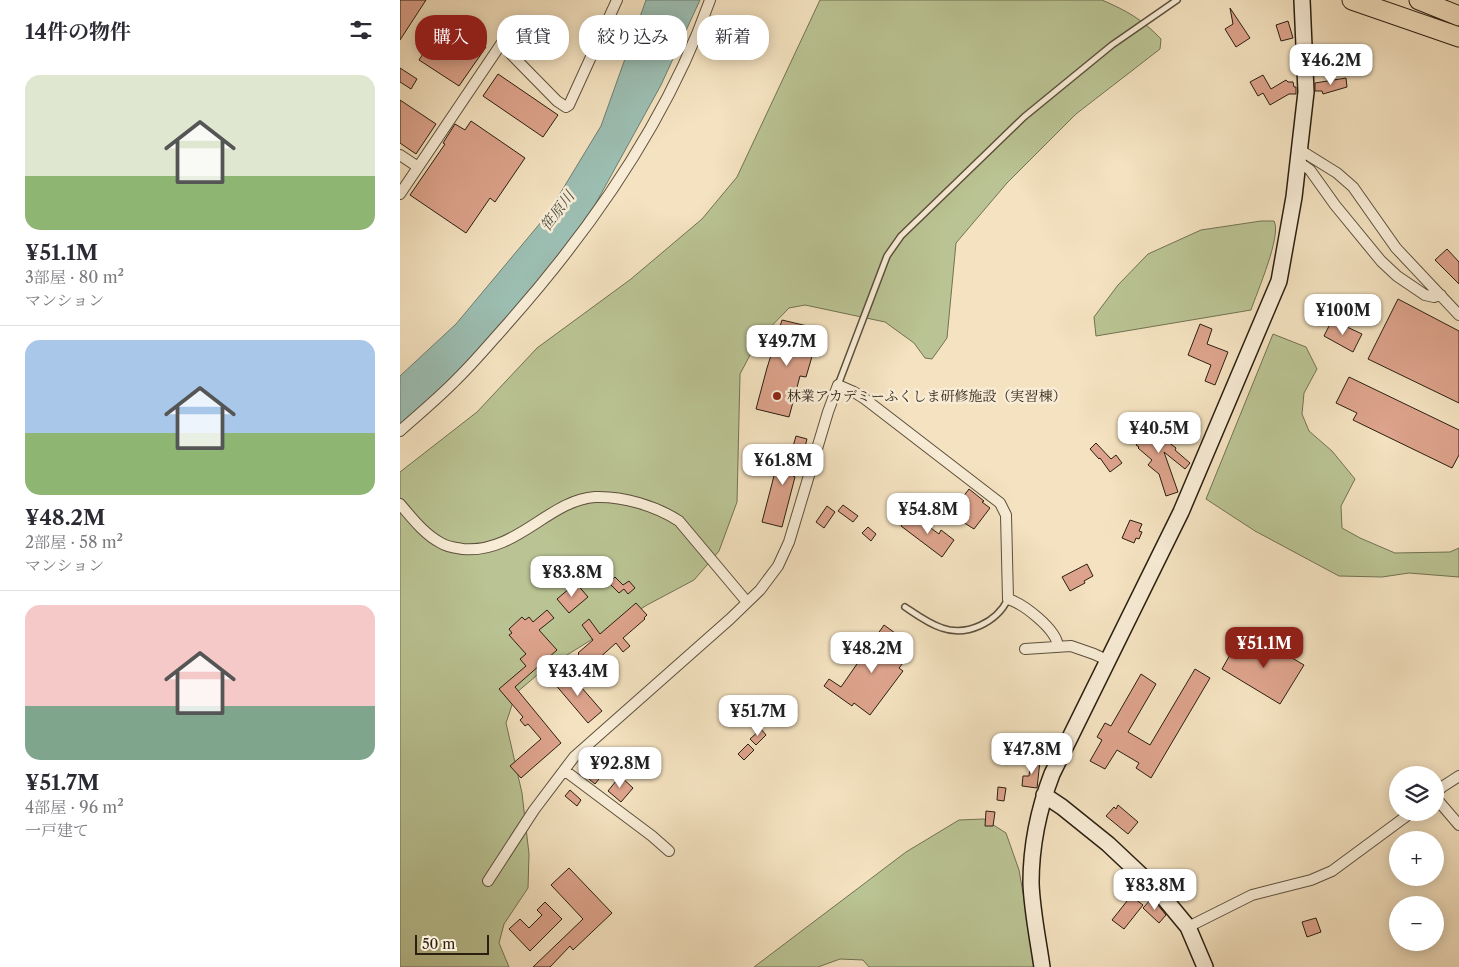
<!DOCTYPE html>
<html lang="ja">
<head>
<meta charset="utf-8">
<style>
	:root { --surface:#fff; --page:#f2f2f3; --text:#2b2b33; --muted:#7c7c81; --line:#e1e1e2; --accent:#8f2418 }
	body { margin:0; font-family:"Libre Caslon Text","Noto Serif JP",serif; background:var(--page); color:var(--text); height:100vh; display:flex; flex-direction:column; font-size:19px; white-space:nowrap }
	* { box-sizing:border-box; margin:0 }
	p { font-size:16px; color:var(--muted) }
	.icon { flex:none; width:28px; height:28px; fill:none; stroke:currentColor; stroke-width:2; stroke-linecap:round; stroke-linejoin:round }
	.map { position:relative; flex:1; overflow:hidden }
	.details { display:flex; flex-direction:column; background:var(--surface); width:400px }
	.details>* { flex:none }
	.top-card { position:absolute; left:15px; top:15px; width:475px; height:45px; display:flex; gap:10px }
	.buttons { position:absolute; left:989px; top:766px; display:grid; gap:10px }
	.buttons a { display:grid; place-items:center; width:55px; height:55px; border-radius:50%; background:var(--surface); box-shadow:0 2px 12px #0003; font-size:25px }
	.scale { position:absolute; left:15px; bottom:12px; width:74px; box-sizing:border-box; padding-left:5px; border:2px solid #2a1f10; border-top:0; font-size:14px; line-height:18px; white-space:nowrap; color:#2a1f10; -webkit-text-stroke:4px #f8ecd6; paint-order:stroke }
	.price { position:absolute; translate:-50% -42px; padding:0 11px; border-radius:10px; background:#fff; color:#222; font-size:16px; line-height:32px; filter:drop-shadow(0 1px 2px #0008) }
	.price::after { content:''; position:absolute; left:50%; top:30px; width:15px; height:11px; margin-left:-8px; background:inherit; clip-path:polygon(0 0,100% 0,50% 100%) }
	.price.selected { background:var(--accent); color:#fff }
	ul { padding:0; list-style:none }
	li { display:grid; align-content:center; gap:10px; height:265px; padding:0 25px }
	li+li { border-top:1px solid var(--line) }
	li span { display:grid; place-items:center; height:155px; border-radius:15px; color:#555 }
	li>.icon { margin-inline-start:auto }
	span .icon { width:90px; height:90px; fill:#fffc; stroke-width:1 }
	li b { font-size:21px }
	h2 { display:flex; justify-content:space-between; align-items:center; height:60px; padding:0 25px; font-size:21px }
	.tag { padding:0 18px; border-radius:20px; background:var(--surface); box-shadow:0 2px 12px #0003; font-size:18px; line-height:45px }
	.tag.selected { background:var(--accent); color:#fff }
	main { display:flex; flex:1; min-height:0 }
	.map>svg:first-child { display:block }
	.green { fill:#bac393; stroke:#727152 }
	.water { fill:#9cbeb2; stroke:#6e7e71 }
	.building { fill:#dda38c; stroke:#2a1f10 }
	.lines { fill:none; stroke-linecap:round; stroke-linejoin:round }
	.lane-casing { stroke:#5c503c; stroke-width:8 }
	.street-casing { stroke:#5c503c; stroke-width:12 }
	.secondary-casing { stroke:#2a1f10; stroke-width:18 }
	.highway-casing { stroke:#2a1f10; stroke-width:21 }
	.lane { stroke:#f8ecd6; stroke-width:5 }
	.street { stroke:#f8ecd6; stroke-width:10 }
	.secondary { stroke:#f8ecd6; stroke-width:15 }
	.highway { stroke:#f4e2c0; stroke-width:19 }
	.poi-dot { fill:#8f2418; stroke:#f8ecd6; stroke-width:2 }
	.labels { text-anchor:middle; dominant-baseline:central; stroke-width:5; stroke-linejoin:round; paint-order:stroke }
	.poi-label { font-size:14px; fill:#2a1f10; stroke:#f8ecd6; text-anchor:start }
	.water-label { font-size:15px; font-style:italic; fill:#4c4f41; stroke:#f8ecd6 }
</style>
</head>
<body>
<main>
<section class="details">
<h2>14件の物件<svg class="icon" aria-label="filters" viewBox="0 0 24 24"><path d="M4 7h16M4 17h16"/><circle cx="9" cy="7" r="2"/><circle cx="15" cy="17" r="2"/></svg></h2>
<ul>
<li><span style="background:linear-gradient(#dfe7d0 65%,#8fb573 0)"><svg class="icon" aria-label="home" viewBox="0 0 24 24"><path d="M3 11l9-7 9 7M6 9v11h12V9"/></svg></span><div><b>¥51.1M</b><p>3部屋 · 80 m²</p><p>マンション</p></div></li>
<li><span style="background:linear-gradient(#a9c7e8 60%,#8fb573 0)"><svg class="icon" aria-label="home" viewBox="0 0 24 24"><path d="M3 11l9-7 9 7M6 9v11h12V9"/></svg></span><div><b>¥48.2M</b><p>2部屋 · 58 m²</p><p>マンション</p></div></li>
<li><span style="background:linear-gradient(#f6c9c9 65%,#7fa58c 0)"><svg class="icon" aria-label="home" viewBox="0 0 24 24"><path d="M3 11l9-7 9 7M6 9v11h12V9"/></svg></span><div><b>¥51.7M</b><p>4部屋 · 96 m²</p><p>一戸建て</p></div></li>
</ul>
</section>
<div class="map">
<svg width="1059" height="967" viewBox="0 0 1059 967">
	<rect width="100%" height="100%" fill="#f4e2c0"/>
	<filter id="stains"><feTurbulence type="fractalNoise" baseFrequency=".004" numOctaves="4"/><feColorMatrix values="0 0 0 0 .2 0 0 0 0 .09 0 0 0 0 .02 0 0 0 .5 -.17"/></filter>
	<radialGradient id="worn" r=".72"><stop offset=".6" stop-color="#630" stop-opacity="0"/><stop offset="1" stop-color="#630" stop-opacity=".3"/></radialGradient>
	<path class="green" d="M420,0H702C727,11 742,19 761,39L760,49L676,114L607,183L556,243L547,338L532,359L525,358L514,343L485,322L405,305L389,308L358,340L340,374L337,502L319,551L294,580L247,605L143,670L116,693L106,723L122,793L129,854L128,888L104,924L99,943L109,967H0V472L77,412L137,348L231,279L302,219L337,177Z
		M861,221H874C882,235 857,292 851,310L696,336L694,317L718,285L748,254L801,230Z
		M873,334L906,347L917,369L904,393L902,414L909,431L932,451L955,479L941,506L942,528L960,538L995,553L1050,552L1059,548V577L1009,573L982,577L939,576L855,531L806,499Z
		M584,819L606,833L619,870L636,967H469L463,960L440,959L418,967H354L506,852L559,820Z"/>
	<path class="water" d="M246,0H300L261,85L180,232L106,326L0,436V376L56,324L147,215L201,126Z"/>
	<path class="building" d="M0,0H26L0,40Z
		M830,8L850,38L836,47L825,29L833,24Z
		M45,20L86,47L59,86L19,60Z
		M888,21L893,38L881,41L876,25Z
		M933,57L937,66L920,74L915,64Z
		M0,68L17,79L11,89L0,82Z
		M98,74L158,115L143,137L83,96Z
		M863,75L871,89L886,80L888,82H893L894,87H896V94H889L870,105L863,93L858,96L850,82Z
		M946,78L947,87L923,94L922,91H915V83Z
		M0,100L36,124L16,154L0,143Z
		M71,121L125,158L95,202L90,198L66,233L10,195L45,144L43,143L55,124L65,130Z
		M1047,249L1059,262V284L1035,260Z
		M998,299L1059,331V403L968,359Z
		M382,320L420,329L406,377L400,376L389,417L356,409L367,368Z
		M932,320L962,334L953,352L924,336Z
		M800,324L812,329L807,344L828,352L815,385L805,381L811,365L788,355Z
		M949,377L1059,430V455L1052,468L953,420L957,413L936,403Z
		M735,417L760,433L759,435L776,448L775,450L790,463L785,469L764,452L778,492L766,496L759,474L748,465L752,460L738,448L739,447L736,445L744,435L730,427Z
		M396,436L407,439L401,462H397L393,476L395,477L382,527L362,522L375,472H377L380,461L388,464Z
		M696,443L711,459L716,455L722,463L710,472L700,458L699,459L690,449Z
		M569,489L584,501L582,502L590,508L574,529L550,514Z
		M443,505L458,516L453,522L438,511Z
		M427,506L435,512L424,528L416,522Z
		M510,513L539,534L541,530L554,540L542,557L501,526Z
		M730,520L742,524L739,531L742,532L739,539L736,538L734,543L722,538Z
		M468,527L476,534L471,541L462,533Z
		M687,564L693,576L684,581L685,583L670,591L662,577Z
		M215,577L223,585L229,581L235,588L228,594L224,589L219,593L209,583Z
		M176,583L188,597L169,613L157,599Z
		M236,603L247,615L244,618L245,619L223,638L230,646L223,652L216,643L188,668L186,665L184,667L176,657L179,654L178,653L193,640L182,625L189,619L200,634Z
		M147,610L154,618L139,630L157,650L115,687L161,743L121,778L110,766L141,739L128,724L125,726L120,720L123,717L99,689L126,666L120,659L126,654L109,635L112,633L109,629L122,617L125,620L129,617L133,622Z
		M484,625L502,638L490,653L503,663L499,668L503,671L470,715L454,703L452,706L424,686L429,679L441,687Z
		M847,636L856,642L858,638L904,665L880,704L822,669L831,653L835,656Z
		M795,669L810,678L751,778L736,768L739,763L717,750L705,769L690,761L702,740L697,737L705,723L711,726L741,674L756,684L728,732L750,745Z
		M168,672L202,711L188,723L154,683Z
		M361,729L366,735L356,745L350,739Z
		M348,744L354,750L344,760L338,754Z
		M203,753L213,761L195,784L184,775Z
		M631,760L640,761L637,788L622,786L623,776H629Z
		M220,776L233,788L221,802L208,791Z
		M598,787L606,788L604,801L597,800Z
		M170,790L181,800L177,806L165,796Z
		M718,805L738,822L728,834L706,816L714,807L716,809Z
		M586,811L595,812L593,826H585Z
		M169,868L212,913L173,950L170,946L150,967H133L183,919L151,885Z
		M731,896L743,905L724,929L712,920Z
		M752,898L766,915L759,923L743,908Z
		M145,902L162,919L130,951L109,929L120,919L129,928L142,915L137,910Z
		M916,918L921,932L907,937L902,922Z"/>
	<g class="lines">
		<g class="lane-casing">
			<path id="lane" d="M438,385L487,256L501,236L624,117L712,45L777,0
				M505,607C517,615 529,624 542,628C567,637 597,622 608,599"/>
		</g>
		<g class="street-casing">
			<path id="street" d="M900,150L937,173L953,187L996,248L1059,315
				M0,155L18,167
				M898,164L903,165L910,170L935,205L981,261L997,276L1025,295L1034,297L1041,295
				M0,194L101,44L157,101L166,107L169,105L217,0
				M0,431C18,415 36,400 53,383C73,364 91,342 109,322C192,228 268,119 310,0
				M0,504C12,518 24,534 41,543C47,547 56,548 63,549C116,554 149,500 195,497C223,496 256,506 279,521L347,602
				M625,649L671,646L694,654L709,661
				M164,770L252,836L269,851
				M1035,794L1042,787L1059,776
				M1035,797L1059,825
				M88,881L134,810L174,757L330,619L360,590L378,566L389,542L428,412L438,385L454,392L465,399L600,503L606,515L608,599C624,604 656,629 658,646
				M788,927L852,895L911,880L932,871L1012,812"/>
		</g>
		<g class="secondary-casing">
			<path id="secondary" d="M644,795L662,807L708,844L759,892L788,927L805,967
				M642,967C638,939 632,911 631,883C631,846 639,808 652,774L781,512L879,281L894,197L906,92L902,0"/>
		</g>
		<g class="highway-casing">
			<path id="highway" d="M952,0L1059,37
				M1019,0L1059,16"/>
		</g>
		<use href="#lane" class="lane"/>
		<use href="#street" class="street"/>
		<use href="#secondary" class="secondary"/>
		<use href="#highway" class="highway"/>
	</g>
	<circle class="poi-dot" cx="377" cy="396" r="5"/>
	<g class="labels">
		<g class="poi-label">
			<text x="387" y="396">林業アカデミーふくしま研修施設（実習棟）</text>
		</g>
		<g class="water-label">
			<text transform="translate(157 211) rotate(-53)">笹原川</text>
		</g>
	</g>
	<rect width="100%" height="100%" filter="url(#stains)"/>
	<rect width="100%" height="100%" fill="url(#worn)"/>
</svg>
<div class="buttons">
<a><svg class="icon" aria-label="layers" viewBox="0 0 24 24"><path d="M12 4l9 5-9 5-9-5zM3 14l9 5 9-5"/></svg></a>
<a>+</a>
<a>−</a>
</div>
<div class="scale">50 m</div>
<b class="price" style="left:931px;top:86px">¥46.2M</b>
<b class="price" style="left:943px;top:336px">¥100M</b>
<b class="price" style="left:387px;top:367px">¥49.7M</b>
<b class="price" style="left:759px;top:454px">¥40.5M</b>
<b class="price" style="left:383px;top:486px">¥61.8M</b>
<b class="price" style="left:528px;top:535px">¥54.8M</b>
<b class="price" style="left:172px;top:598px">¥83.8M</b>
<b class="price selected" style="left:864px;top:669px">¥51.1M</b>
<b class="price" style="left:472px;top:674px">¥48.2M</b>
<b class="price" style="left:178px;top:697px">¥43.4M</b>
<b class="price" style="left:358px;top:737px">¥51.7M</b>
<b class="price" style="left:632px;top:775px">¥47.8M</b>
<b class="price" style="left:220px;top:789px">¥92.8M</b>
<b class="price" style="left:755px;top:911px">¥83.8M</b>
<div class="top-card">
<a class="tag selected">購入</a>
<a class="tag">賃貸</a>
<a class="tag">絞り込み</a>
<a class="tag">新着</a>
</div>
</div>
</main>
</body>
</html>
